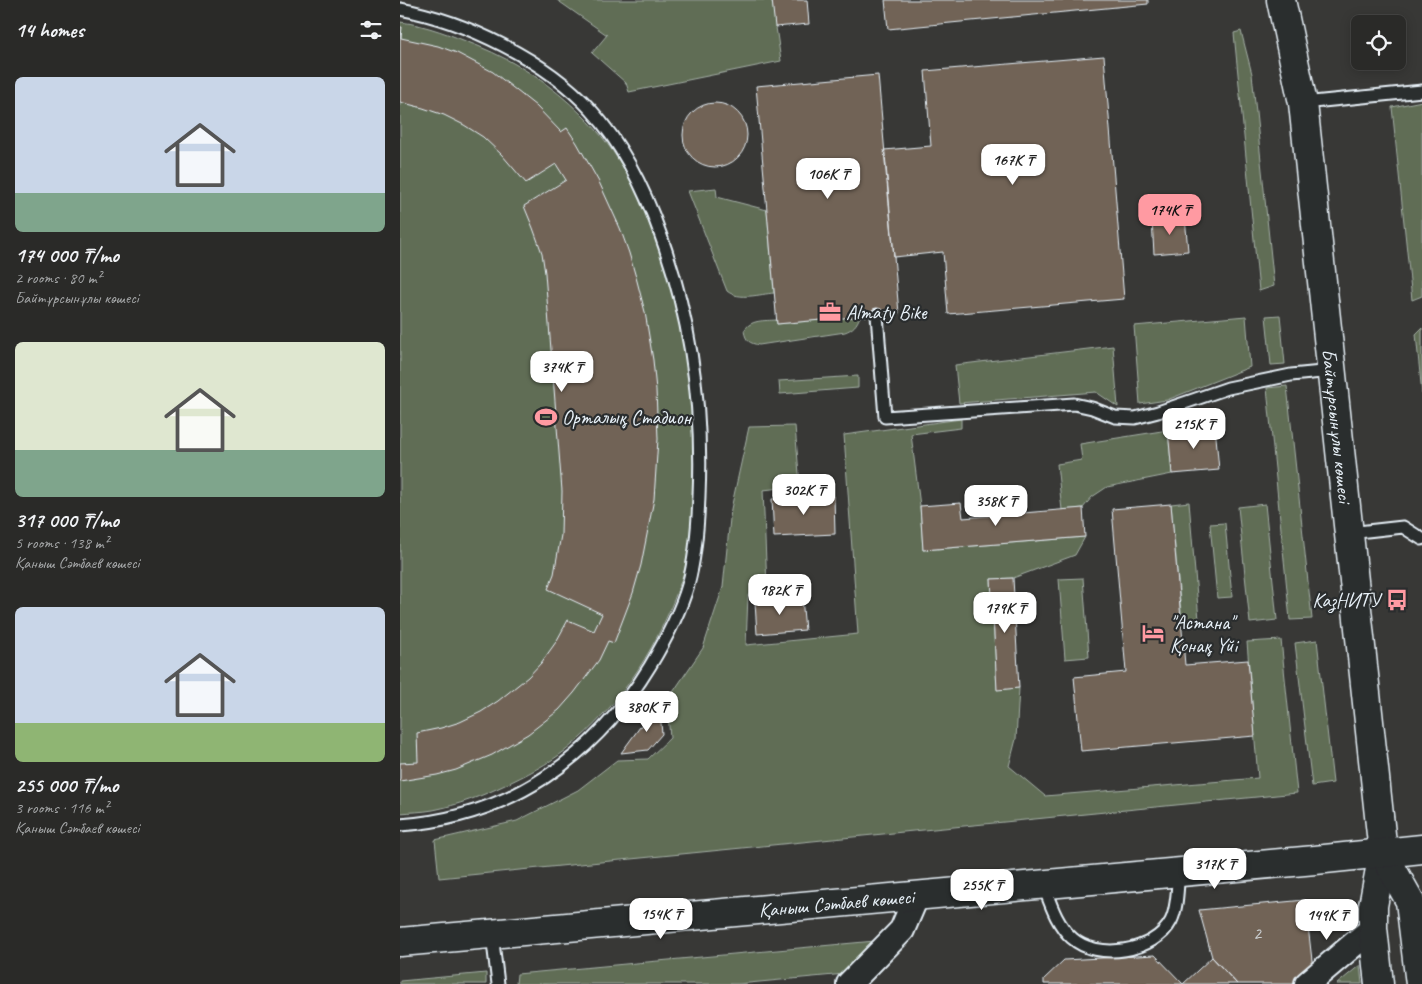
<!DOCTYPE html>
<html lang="en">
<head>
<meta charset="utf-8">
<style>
	:root { --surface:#2a2a28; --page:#363634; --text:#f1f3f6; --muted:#a5a7a8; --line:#464645; --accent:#ff9aa2 }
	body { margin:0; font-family:Caveat,sans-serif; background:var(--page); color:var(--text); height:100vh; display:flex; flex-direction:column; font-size:19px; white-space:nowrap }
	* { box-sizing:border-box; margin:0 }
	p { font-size:16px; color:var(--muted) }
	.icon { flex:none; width:28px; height:28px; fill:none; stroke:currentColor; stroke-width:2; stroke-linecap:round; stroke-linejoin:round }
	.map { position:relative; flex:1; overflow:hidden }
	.drawer { display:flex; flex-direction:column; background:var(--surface); width:400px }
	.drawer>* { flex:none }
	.buttons { position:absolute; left:951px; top:15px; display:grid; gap:10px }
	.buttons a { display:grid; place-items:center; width:55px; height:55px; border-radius:8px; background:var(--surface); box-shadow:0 2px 12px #0003,0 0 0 1px var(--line); font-size:25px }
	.price { position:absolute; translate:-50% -42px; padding:0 11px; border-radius:10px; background:#fff; color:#222; font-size:16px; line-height:32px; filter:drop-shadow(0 1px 2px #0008) }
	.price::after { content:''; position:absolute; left:50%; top:30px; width:15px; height:11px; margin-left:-8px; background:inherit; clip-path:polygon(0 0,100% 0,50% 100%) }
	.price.current { background:var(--accent); color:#111 }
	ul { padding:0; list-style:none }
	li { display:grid; align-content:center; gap:10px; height:265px; padding:0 15px }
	li span { display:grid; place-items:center; height:155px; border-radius:8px; color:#555 }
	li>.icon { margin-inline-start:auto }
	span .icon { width:90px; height:90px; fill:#fffc; stroke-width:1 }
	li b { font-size:21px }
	h2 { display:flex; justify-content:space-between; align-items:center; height:60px; padding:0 15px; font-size:21px }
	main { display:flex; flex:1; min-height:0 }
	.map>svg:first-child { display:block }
	.green { fill:#606d55; stroke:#a4afa6 }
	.building { fill:#716457; stroke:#e8f1f8 }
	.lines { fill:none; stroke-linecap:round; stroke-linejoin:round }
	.lane-casing { stroke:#e8f1f8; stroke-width:15 }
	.street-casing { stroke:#e8f1f8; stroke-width:28 }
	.secondary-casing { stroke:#e8f1f8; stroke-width:31 }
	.lane { stroke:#2a2d2e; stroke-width:11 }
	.street { stroke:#2a2d2e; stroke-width:24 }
	.secondary { stroke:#2a2d2e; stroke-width:28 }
	.labels { text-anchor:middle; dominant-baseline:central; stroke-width:4.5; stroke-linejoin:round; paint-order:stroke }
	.number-label { font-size:18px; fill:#caced0 }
	.poi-label { font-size:20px; fill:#e8f1f8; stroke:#2a2d2e; text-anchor:start }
	.street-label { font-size:20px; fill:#e8f1f8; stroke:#2a2d2e }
</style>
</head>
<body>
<main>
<section class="drawer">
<h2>14 homes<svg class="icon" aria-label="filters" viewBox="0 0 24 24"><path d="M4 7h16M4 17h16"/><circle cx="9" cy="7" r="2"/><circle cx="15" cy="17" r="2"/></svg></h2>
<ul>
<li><span style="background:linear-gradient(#c9d6e8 75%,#7fa58c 0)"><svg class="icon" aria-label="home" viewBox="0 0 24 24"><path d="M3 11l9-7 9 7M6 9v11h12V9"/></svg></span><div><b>174 000 ₸/mo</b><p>2 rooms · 80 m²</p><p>Байтұрсынұлы көшесі</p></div></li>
<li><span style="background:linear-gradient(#dfe7d0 70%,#7fa58c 0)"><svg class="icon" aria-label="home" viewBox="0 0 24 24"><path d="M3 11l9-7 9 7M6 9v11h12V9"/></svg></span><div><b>317 000 ₸/mo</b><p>5 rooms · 138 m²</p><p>Қаныш Сәтбаев көшесі</p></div></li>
<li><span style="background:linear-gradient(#c9d6e8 75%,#8fb573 0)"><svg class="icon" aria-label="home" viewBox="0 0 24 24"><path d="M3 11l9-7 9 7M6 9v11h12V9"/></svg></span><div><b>255 000 ₸/mo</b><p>3 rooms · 116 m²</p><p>Қаныш Сәтбаев көшесі</p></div></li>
</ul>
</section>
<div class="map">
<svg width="1022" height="984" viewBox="0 0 1022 984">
	<rect width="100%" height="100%" fill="#383836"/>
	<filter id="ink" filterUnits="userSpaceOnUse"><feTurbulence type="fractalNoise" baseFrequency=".02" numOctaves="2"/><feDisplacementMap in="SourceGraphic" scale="10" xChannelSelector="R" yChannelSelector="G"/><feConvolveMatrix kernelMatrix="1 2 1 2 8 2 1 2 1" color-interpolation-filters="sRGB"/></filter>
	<g filter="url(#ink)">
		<path class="green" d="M157,0H372L381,61L229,92L226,83L192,53L207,35Z
			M0,22C27,25 53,36 78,46C117,62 152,85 182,115C200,132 216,154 228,176C236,190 242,206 248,221C279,297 294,379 293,461C292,498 294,539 283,575C261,642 222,705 166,750C148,764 126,775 105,785C82,796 58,805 33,810C22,812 11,812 0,813Z
			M841,31L852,74L874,286L859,291L834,33Z
			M1022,101V296L1012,300L992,107Z
			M316,188L317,197L367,210L374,293C360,294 339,301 327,291L288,191Z
			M880,315L885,364L871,365L866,316Z
			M460,316C457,325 453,329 445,332L359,345C349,343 346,341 344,331C350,319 365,321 376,320L377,324Z
			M846,316L850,367L767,400L740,404L734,326Z
			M1022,328V394L1016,334Z
			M713,346L718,407L696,392L559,403L555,365Z
			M458,376V388L380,394L379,381Z
			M887,386L912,619L890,620L867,388Z
			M561,419V428L511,434L520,506L523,550L685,537L675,555L613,578L591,579L597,689L619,688L616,739L609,766L645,796L858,778L847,642L881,640L897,793L39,878L35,840L117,821L178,790L217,760L248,759L270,738L267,701L303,648L323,587L331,509L349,427L395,426L400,486L363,490L367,587L348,595L346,645L458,634L444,435Z
			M768,430L772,474L707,487L692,497L683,508L662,510L657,464L682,460L680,444Z
			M789,502L799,620L782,622L771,504Z
			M865,504L877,620L850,623L838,507Z
			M825,523L832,597L817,598L810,524Z
			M683,578L689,657L665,659L659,579Z
			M917,640L933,783L912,786L895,643Z
			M475,941L445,974L338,984H116L117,974Z
			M960,965L962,984H937Z
			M86,973V984H0V981Z"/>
		<path class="building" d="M372,0H407L409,24L375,27Z
			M485,0H748V4L488,29Z
			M0,27H2L1,38L38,46L57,53L93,72L136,106L161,132L167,128L177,143L199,182L220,228L229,253L237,281L245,312L253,360L256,390L258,439L254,499L241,565L233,593L214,643L208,641L199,660L174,693L159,710L128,734L92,755L56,770L37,775L0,781V763L18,762L17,733L41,728L60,722L81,712L98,701L128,677L141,663L156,642L168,620L194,631L202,614L148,589L154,574L161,535L162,491L145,273L142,253L133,228L124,206L166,180L156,164L126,183L102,155L83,137L64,125L44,115L23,108L0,102Z
			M704,56L724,299L548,314L543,252L494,257L484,150L531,146L525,71Z
			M478,75L499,313L377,324L356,86Z
			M283 135a32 32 0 1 1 64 0a32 32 0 1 1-64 0Z
			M785,217L788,251L754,254L752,220Z
			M815,426L819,470L772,474L768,430Z
			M434,496L435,534L374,537L372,499Z
			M561,503L563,518L683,508L685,537L523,550L520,506Z
			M771,504L785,665L848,660L855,736L681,751L674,677L726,672L712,509Z
			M613,578L619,688L597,690L591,579Z
			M402,598L405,630L357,634L355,602Z
			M259,701L262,734L248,750L221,753Z
			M905,900L913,969L896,984H837L812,957L799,910Z
			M755,955L783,984L812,957L837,984H644V979L664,960Z"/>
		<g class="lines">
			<g class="lane-casing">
				<path id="lane" d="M0,9C65,21 146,60 191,110C224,146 245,190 261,236C291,320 303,407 299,496C298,525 296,556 288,585C280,613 265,641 250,666C194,758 109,818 0,825
					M903,103L1022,91
					M477,315L485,417L674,404L692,408L715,417L735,418L758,412L828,388L891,375L932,371
					M949,533L1003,527L1022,539
					M643,884C650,902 656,924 672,938C697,961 755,952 771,921C778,907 777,887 779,872
					M92,934L98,984"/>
			</g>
			<g class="street-casing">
				<path id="street" d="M449,984L502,930L517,895
					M907,984L973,928"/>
			</g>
			<g class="secondary-casing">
				<g id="secondary">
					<path id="s1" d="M881,0L903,103L983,853L973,906V928L979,984"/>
					<path d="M983,853L1010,901L1020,984"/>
					<path id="s2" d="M0,942L915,860L1022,849"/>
				</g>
			</g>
			<use href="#lane" class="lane"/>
			<use href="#street" class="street"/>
			<use href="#secondary" class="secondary"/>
		</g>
	</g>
	<defs>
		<g id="office-bare" transform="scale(1.725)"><path d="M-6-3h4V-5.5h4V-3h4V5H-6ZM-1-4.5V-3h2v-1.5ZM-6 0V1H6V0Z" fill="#ff9aa2" stroke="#2a2d2e" stroke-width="2.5" paint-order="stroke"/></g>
		<g id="stadium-bare" transform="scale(1.725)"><path d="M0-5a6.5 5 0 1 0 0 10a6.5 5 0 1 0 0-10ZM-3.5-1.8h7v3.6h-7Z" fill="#ff9aa2" stroke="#2a2d2e" stroke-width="2.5" paint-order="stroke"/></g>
		<g id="bus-bare" transform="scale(1.725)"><path d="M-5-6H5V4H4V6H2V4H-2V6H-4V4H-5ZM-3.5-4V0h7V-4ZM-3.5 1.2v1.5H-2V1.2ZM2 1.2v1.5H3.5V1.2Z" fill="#ff9aa2" stroke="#2a2d2e" stroke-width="2.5" paint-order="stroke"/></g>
		<g id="hotel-bare" transform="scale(1.725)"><path d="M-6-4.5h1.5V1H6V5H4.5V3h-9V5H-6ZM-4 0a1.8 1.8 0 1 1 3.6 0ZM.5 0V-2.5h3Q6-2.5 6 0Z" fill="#ff9aa2" stroke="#2a2d2e" stroke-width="2.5" paint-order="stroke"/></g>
	</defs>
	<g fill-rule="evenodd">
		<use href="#office-bare" x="430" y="312"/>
		<use href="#stadium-bare" x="146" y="417"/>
		<use href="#bus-bare" x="997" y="600"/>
		<use href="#hotel-bare" x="753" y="633"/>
	</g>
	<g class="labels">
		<g class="number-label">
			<text x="857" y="933">2</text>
		</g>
		<g class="poi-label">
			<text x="446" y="312">Almaty Bike</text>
			<text x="162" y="417">Орталық Стадион</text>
			<text x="980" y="600" text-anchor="end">КазНИТУ</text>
			<text x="770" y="622">"Астана"<tspan x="770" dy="23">Қонақ Үйі</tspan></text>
		</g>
		<g class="street-label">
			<text stroke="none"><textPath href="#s1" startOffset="430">Байтұрсынұлы көшесі</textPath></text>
			<text stroke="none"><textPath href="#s2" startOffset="438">Қаныш Сәтбаев көшесі</textPath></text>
		</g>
	</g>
</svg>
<div class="buttons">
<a><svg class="icon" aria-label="locate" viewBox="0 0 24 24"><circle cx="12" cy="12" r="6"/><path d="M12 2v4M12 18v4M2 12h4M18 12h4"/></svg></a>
</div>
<b class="price" style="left:613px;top:186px">167K ₸</b>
<b class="price" style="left:428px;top:200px">106K ₸</b>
<b class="price current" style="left:770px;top:236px">174K ₸</b>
<b class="price" style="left:162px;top:393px">374K ₸</b>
<b class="price" style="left:794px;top:450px">215K ₸</b>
<b class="price" style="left:404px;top:516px">302K ₸</b>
<b class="price" style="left:596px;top:527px">358K ₸</b>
<b class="price" style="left:380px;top:616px">182K ₸</b>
<b class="price" style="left:605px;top:634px">179K ₸</b>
<b class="price" style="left:247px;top:733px">380K ₸</b>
<b class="price" style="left:815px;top:890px">317K ₸</b>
<b class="price" style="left:582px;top:911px">255K ₸</b>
<b class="price" style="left:261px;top:940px">154K ₸</b>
<b class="price" style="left:927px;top:941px">149K ₸</b>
</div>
</main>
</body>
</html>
